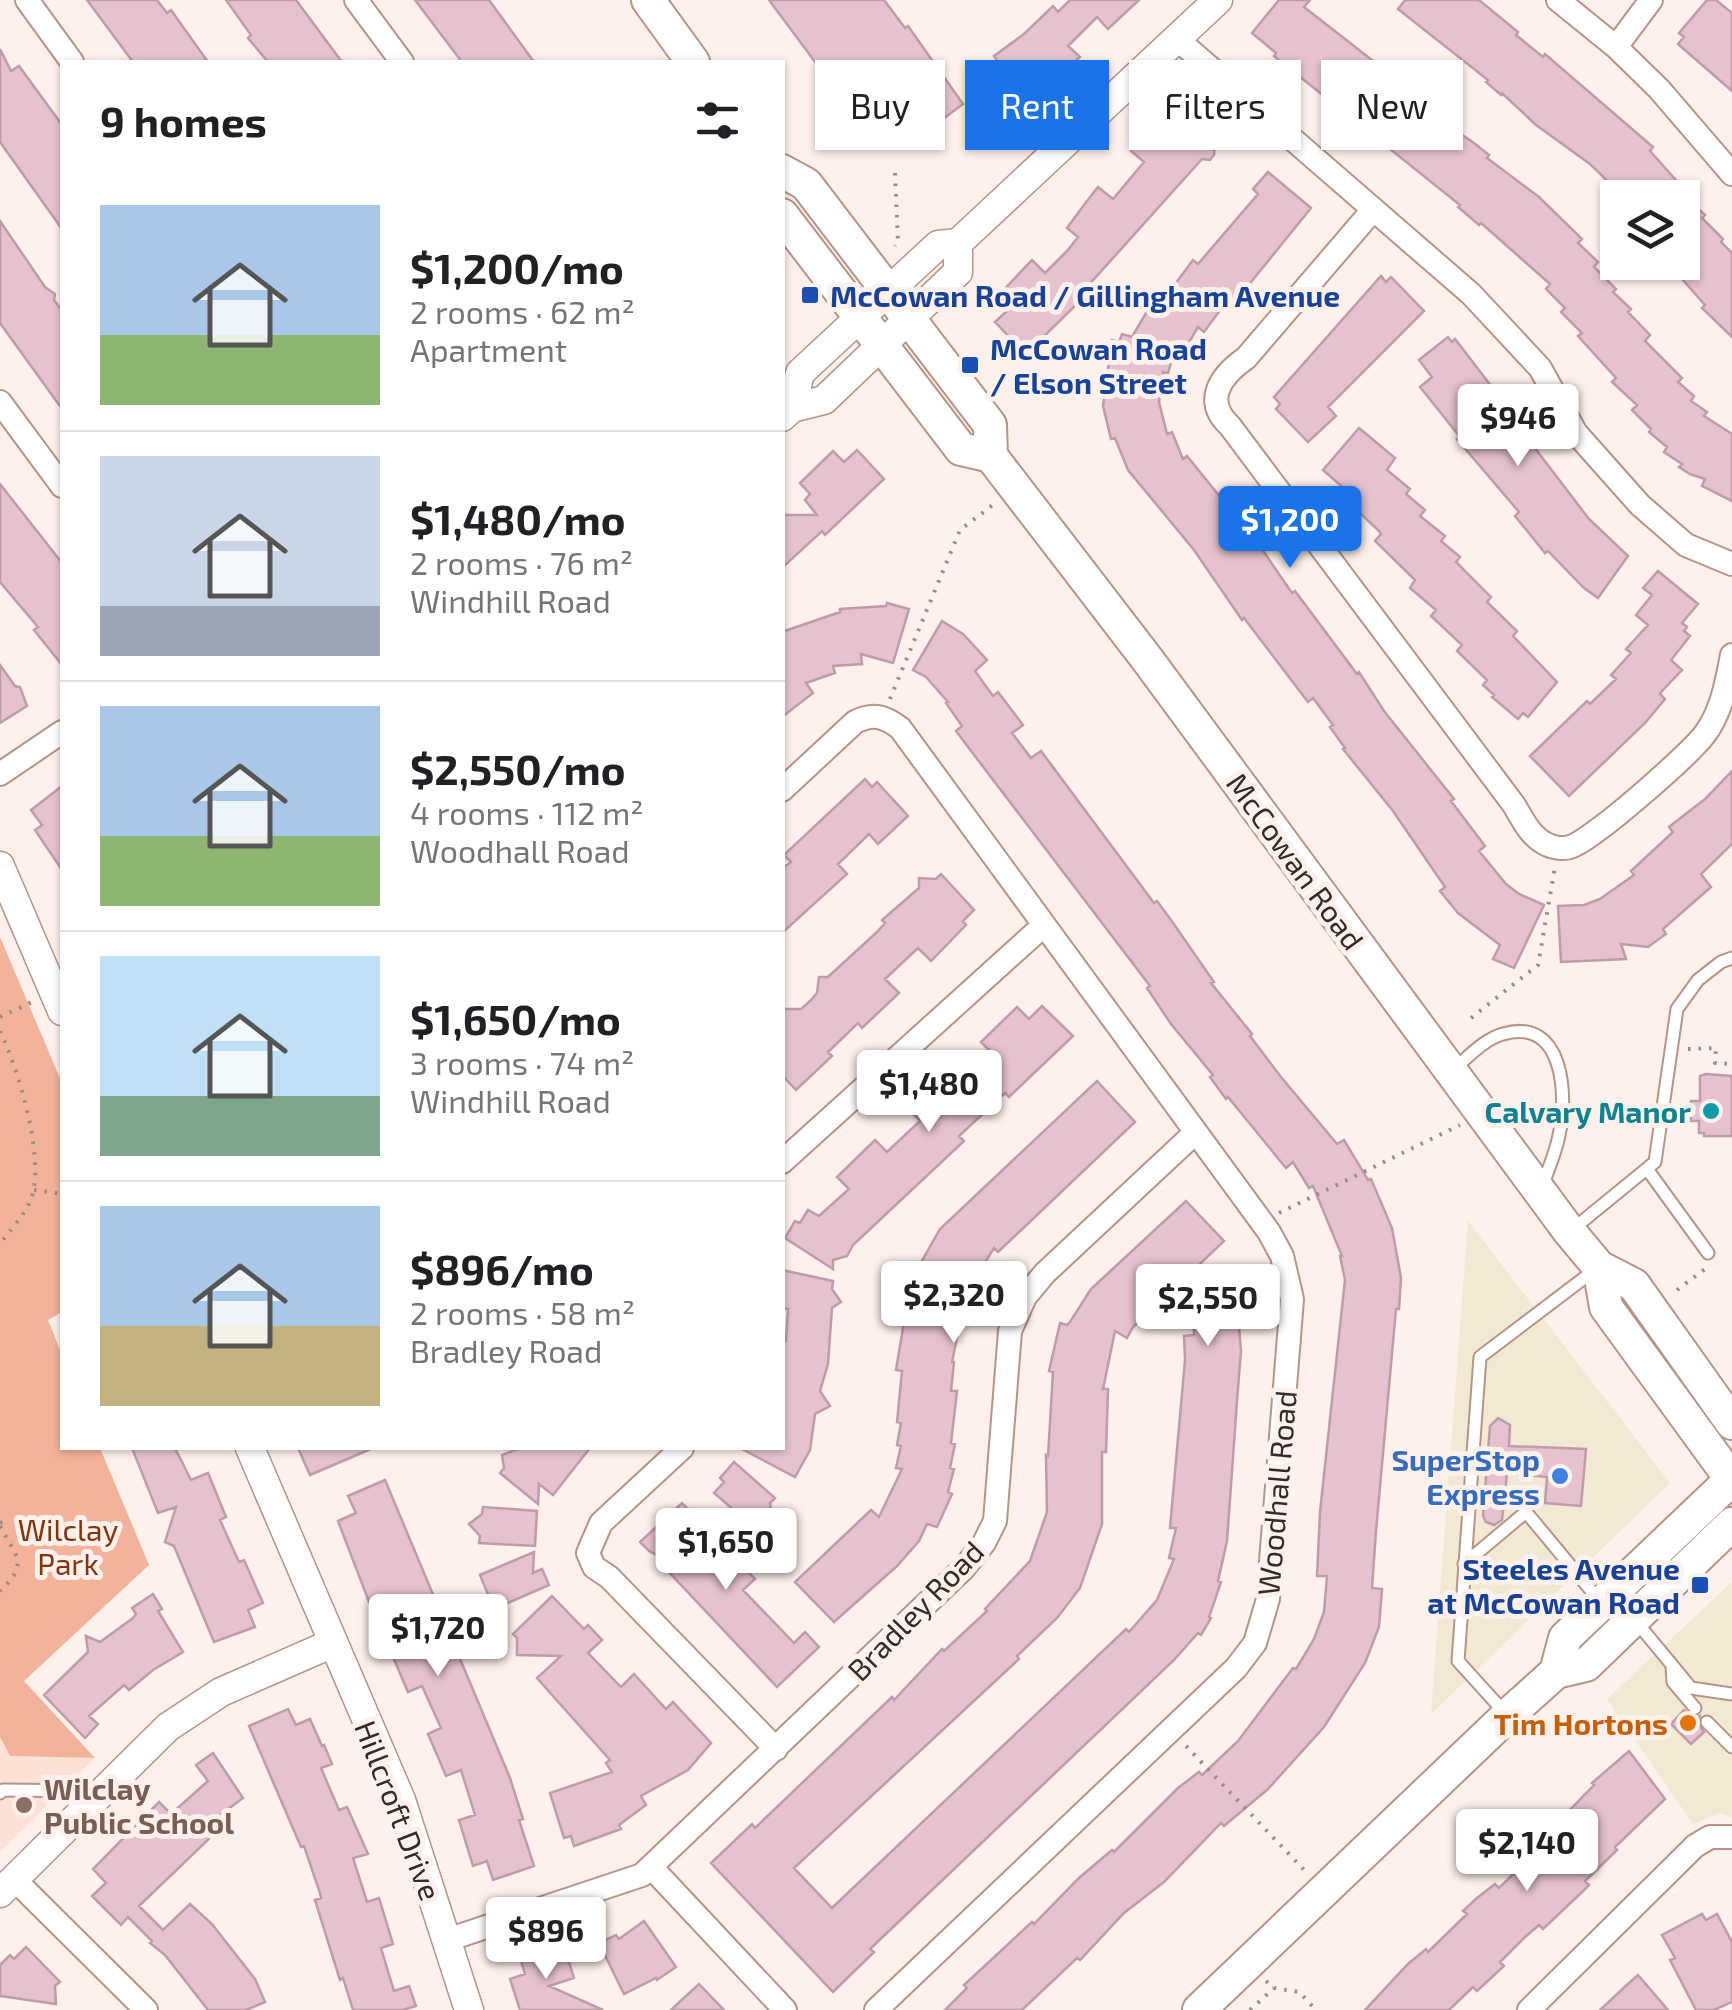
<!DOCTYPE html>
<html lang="en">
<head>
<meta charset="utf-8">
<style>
	:root { --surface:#fff; --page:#f6f6f6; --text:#202124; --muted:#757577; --line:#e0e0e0; --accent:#1a73e8 }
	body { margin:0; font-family:"Exo 2",sans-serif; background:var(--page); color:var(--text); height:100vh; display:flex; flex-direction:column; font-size:38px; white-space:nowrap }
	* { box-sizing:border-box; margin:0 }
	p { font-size:32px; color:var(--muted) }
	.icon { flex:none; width:55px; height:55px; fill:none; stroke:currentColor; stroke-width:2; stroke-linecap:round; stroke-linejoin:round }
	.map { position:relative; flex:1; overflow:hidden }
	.panel { position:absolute; left:60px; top:60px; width:725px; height:1390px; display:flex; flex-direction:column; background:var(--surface); border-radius:0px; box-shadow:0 2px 8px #0004 }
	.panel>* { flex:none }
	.banner { position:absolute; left:815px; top:60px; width:765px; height:90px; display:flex; gap:20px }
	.fabs { position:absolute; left:1600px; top:180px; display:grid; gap:20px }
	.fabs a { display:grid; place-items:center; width:100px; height:100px; border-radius:0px; background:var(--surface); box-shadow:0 2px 8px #0004; font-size:50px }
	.price { position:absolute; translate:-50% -85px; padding:0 22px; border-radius:10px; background:#fff; color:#222; font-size:32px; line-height:65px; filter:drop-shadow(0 2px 5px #0008) }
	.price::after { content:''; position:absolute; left:50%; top:60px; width:30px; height:22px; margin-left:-15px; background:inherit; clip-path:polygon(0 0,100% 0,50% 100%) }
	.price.on { background:var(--accent); color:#fff }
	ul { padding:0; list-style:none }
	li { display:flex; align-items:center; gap:30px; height:250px; padding:0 40px }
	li+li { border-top:2px solid var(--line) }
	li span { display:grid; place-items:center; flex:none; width:280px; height:200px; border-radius:0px; color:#555 }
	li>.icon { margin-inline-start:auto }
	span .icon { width:120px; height:120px; fill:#fffc; stroke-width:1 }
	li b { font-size:42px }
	h2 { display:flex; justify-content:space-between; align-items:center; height:120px; padding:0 40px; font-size:42px }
	.pill { padding:0 35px; border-radius:0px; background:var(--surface); box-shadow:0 2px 8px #0004; font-size:35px; line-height:90px }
	.pill.on { background:var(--accent); color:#fff }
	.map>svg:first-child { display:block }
	.commercial { fill:#f1e9d3 }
	.built { fill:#fce1d7 }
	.green { fill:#f2b39a }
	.building { fill:#e6c2d0; stroke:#bf9ca9; stroke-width:2.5 }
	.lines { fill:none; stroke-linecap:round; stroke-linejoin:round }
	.service-casing { stroke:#b69587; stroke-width:15 }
	.minor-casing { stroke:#b69587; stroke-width:26 }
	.tertiary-casing { stroke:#b69587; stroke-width:31 }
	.secondary-casing { stroke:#b69587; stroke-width:36 }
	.path { stroke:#998b86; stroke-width:4; stroke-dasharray:2.5 8; stroke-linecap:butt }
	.service { stroke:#fff; stroke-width:11 }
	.minor { stroke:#fff; stroke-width:22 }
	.tertiary { stroke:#fff; stroke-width:28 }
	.secondary { stroke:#fff; stroke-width:32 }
	.transit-dot { fill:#1a4fb4; stroke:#fef0ea; stroke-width:4 }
	.culture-dot { fill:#0f9aa8; stroke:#fef0ea; stroke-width:4 }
	.shop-dot { fill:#3f7fe0; stroke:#fef0ea; stroke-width:4 }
	.food-dot { fill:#e8710a; stroke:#fef0ea; stroke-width:4 }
	.education-dot { fill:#8d6e63; stroke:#fef0ea; stroke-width:4 }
	.labels { text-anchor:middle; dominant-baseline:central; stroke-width:10; stroke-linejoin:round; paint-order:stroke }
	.transit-label { font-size:30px; font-weight:bold; fill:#164399; stroke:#fef0ea; text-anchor:start }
	.street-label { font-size:30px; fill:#372924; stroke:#fef0ea }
	.culture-label { font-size:30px; font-weight:bold; fill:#0d838f; stroke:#fef0ea; text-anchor:end }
	.shop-label { font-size:30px; font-weight:bold; fill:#366cbe; stroke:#fef0ea; text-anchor:end }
	.park-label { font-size:30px; fill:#84350e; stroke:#fef0ea }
	.food-label { font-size:30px; font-weight:bold; fill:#c56008; stroke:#fef0ea; text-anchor:end }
	.education-label { font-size:30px; font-weight:bold; fill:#785e54; stroke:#fef0ea; text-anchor:start }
</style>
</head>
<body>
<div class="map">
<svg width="1732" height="2010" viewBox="0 0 1732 2010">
	<rect width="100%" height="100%" fill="#fef0ea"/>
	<path class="commercial" d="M1468,1221L1670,1483L1431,1714Z
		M1732,1582V1817L1720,1813L1693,1824L1607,1699Z"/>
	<path class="built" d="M0,1737L10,1756L95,1758L0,1852Z"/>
	<path class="green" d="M0,937L62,1083V1312L48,1320L62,1355V1448H100L149,1565L24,1681L95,1758L10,1756L0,1737Z"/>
	<path class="building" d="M87,0H157L167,13L171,10L208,62H133Z
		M226,0H296L342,62H268L248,38L251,35Z
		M415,0H489L534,62H462Z
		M769,0H884L905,28L908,26L963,104L931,128L901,125L898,148L882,145L885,124L856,117Z
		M1070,0H1139L1108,29L1097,17L1068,46L1080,57L1040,90L1029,74L1015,84L994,56L1024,34L1053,6L1058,12Z
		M1279,0H1310L1304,7L1377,64L1439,119L1474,143L1489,155L1487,158L1539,197L1582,239L1578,243L1598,262L1594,267L1616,289L1613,292L1631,309L1628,312L1650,335L1645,341L1682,378L1678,382L1694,396L1691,401L1707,412L1704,416L1732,434V501L1702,486L1705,479L1690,474L1679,467L1682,464L1664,452L1667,447L1649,432L1651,429L1632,410L1637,405L1612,382L1616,378L1578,336L1582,333L1561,312L1565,308L1546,289L1550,284L1481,223L1479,225L1458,207L1460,205L1274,56L1276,53L1252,33Z
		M1405,0H1479L1518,32L1516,35L1543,57L1545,54L1653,147L1650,151L1692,198H1687L1705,215L1702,218L1723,239L1721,242L1732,253V337L1702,308L1705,305L1667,262H1682V198H1625L1590,164L1536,125L1502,93L1501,95L1486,82L1488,80L1398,9Z
		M1707,0H1716L1732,13V91L1678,44L1684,37L1679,33Z
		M0,49L11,71L19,66L62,125V229L0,142Z
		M1186,104L1220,137L1215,141L1214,155L1210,160L1202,159L1078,297L1081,300L1026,354L995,322L1009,309L997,297L1032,260L1045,273L1068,250L1078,237L1067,228L1087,201L1098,187L1113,199L1144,162L1131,151L1170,111L1174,114Z
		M1268,172L1311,208L1243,292L1241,290L1221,309L1204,332L1198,327L1184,351L1176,346L1168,373L1163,372L1159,402L1167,434L1172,432L1183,459L1187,456L1242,524L1244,523L1292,593L1295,591L1357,674L1359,672L1384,711L1454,799L1451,801L1485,846L1479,851L1506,884L1519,894L1544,905L1514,968L1493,959L1500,945L1458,913L1440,891L1445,887L1393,811L1343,749L1345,748L1330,727L1333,725L1313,698L1308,702L1244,618L1242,620L1194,550L1128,470L1115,438L1111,439L1103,406L1112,340L1119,342L1122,334L1132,337L1149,308L1155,311L1193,260L1198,264L1258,194L1253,189Z
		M0,221L45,287L55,294L54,300L62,311V409L0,323Z
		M1381,276L1386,282L1391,277L1424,311L1328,407L1336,416L1308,442L1276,409L1280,404L1274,397Z
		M1448,337L1452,342L1455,339L1498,395L1496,397L1589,519L1628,556L1598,598L1584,588L1548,551L1545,553L1515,516L1519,512L1457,439L1460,437L1420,387L1432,377L1419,360Z
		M1359,428L1395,458L1387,470L1410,489L1406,494L1425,510L1420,516L1445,536L1441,541L1460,557L1456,562L1491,597L1487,602L1517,631L1513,636L1557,682L1528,717L1523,713L1518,719L1492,697L1494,695L1483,685L1487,680L1457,651L1462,645L1431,616L1436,610L1410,588L1415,580L1375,541L1381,534L1379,531L1341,495L1346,490L1323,470Z
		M857,450L884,479L825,535L822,531L782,568V515H817L805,500L810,494L800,483L833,451L844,462Z
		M0,484L62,563V665L34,630L38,627L0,582Z
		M1658,571L1698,604L1682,623L1687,627L1684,631L1690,636L1671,660L1682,670L1662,691L1660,694L1665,699L1645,723L1569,796L1530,756L1587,701L1590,704L1616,679L1611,675L1631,653L1626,649L1648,625L1636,615L1652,595L1643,588Z
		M887,603L909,609L893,663L861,654L862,664L833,666L835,673L806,683L813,693L782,717V632L840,612V609L886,606Z
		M942,621L963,634L987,660L975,671L993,696L998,692L1023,725L1012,733L1031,758L1041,751L1154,903L1157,901L1171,920L1214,982L1211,983L1252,1034L1250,1036L1281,1077L1337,1144L1344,1140L1368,1180L1371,1179L1392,1228L1401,1278L1399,1309H1396L1376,1531L1372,1588L1382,1589L1379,1627L1365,1663L1324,1727L1268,1789L1224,1826L1221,1823L1164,1882L1124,1913L1080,1960L1077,1958L1022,2010H945L967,1988L964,1985L1032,1922L1034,1924L1079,1878L1112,1850L1114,1852L1178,1788L1199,1772L1202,1775L1238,1741L1293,1668L1296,1669L1314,1639L1324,1612L1327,1576H1317L1320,1512L1345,1280L1340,1256H1342L1313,1186L1309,1188L1293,1162L1286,1168L1228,1097L1226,1099L1210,1077L1213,1075L1171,1024L1147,988L1150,986L965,743L956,731L962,726L946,703L948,702L926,677L913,670Z
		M0,665L15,686L20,687L27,706L0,723Z
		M1732,771V844L1701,874L1711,887L1663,929L1666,934L1648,947L1621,944L1626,959L1561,962L1558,906L1584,905L1600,899L1634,875L1631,871L1673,832L1669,827L1705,799Z
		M865,779L872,787L877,782L908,816L878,844L869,834L838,864L847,874L782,933V869L791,862L784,855Z
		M62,786V870L35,830L42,825L31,810Z
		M941,874L974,910L963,921L966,925L931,961L918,948L885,979L899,993L862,1028L858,1023L828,1052L832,1056L796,1090L782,1075L784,1009H801L810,1001L817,993L819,977H828L877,932L885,923L882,920L919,888V878L936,879Z
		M1042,1006L1073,1036L1009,1097L1005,1093L959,1136L964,1141L853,1245L847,1256L833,1260V1269L785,1238L795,1221L800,1223L808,1210L819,1216L849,1189L837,1177L875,1140L887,1152L920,1121L909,1109L948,1073L957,1083L991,1052L981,1042L1017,1007L1029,1019Z
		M1706,1074L1732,1076V1136H1704V1133H1699V1121H1691V1101H1700V1076Z
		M1097,1081L1135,1122L998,1252L994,1248L979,1272L965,1298L952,1362H954L951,1391H957L951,1443L955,1444L950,1468L954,1469L948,1492L952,1494L937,1527L927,1524L919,1541L897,1566L834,1622L795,1582L871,1510L879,1517L902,1469L896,1468L901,1446L897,1445L901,1423L897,1422L902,1371L896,1370L911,1280L940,1229Z
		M1186,1201L1224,1241L1180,1283L1179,1276L1169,1293L1133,1327L1127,1338L1115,1331L1103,1389H1108L1106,1452H1102V1524L1080,1588L1057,1618L1017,1656L1019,1659L794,1868L832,1908L1126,1629L1129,1632L1157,1600L1174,1559L1169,1558L1176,1528H1170L1185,1360L1184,1336L1194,1335L1193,1311L1234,1308V1316L1238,1315L1241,1351L1237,1401L1227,1541L1218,1581L1221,1582L1209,1617L1211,1618L1201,1635L1198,1633L1174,1660L870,1949L874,1952L833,1992L711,1863L752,1824L755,1828L892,1697L894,1700L942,1649L944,1651L987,1611L985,1609L1030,1561L1047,1512L1046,1455L1048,1456L1053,1372L1049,1371L1060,1323L1067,1325L1070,1322L1091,1289Z
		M782,1270L833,1281L832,1289L841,1302L832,1308L828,1364L820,1391L830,1406L815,1414L810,1450L795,1477L740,1448H782V1341H786L788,1309L782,1308Z
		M1498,1418L1510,1425L1509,1446L1586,1449L1581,1506L1545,1503L1547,1477L1507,1473L1502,1520L1494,1525L1486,1522L1483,1516L1490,1426Z
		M132,1448H175L191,1480L208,1473L226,1517L220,1520L239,1562L244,1560L263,1603L248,1610L255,1627L214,1642L174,1546L165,1542L176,1507L158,1513Z
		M298,1448H373L310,1475Z
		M520,1448H590L553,1495L539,1484L538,1504L500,1473L504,1468L502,1455Z
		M734,1462L775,1498L770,1503L772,1520L754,1521L751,1525L714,1493L724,1482L720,1478Z
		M385,1480L510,1778L523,1819L519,1820L534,1866L493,1880L487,1861L473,1866L459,1820L475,1815L461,1770L446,1776L428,1734L441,1728L422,1686L408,1692L390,1650L407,1642L397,1616L392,1614L386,1600L371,1607L338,1521L356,1513L348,1496Z
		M682,1503L755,1579L743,1590L794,1643L805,1632L819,1647L777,1687L666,1569L672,1563L649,1551L640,1542Z
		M483,1507L537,1511L535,1546L479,1543L480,1536L469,1524L482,1514Z
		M534,1552L533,1573L542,1569L549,1585L494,1609L480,1575Z
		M153,1594L162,1609L158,1611L183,1652L153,1670L129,1690L124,1685L89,1716L98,1724L85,1738L44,1695L88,1652L86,1636L100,1642L133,1618L136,1614L132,1608Z
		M552,1596L584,1629L588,1625L602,1640L588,1653L621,1687L634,1674L666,1709L673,1702L711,1743L688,1770L641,1796L646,1805L619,1825L621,1829L574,1846L571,1836L564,1838L550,1793L612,1772L606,1763L610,1760L537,1678L561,1656L517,1655V1638L513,1634Z
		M288,1709L296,1725L310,1719L322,1746L324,1745L332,1764L321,1768L339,1810L347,1807L368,1854L353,1858L367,1902L379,1898L393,1944L381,1948L394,1991L409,1986L416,2006L403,2010H353L343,1978L340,1980L315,1900L321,1898L320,1893L304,1846L301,1847L249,1726Z
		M1684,1710L1693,1717L1700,1716L1698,1723L1704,1732L1691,1744L1671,1724Z
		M1629,1751L1665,1799L1615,1847L1617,1850L1585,1881L1589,1885L1580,1894L1543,1929L1539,1925L1525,1937L1500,1962L1504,1966L1477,1991L1473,1987L1449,2010H1365L1408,1964L1426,1949L1428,1952L1467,1914L1463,1911L1477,1898L1495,1884L1499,1888L1533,1855L1566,1818L1564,1816L1594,1785L1592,1783Z
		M213,1753L243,1798L207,1825L215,1833L139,1906L163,1930L190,1904L212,1924L255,1979L265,2002L246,2010H208L165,1955L150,1943L152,1941L128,1917L121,1925L92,1896L106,1883L93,1869L159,1802L171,1814L208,1781L196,1765Z
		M1702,1914L1706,1920L1717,1914L1732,1942V2002L1714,2010H1696L1670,1960L1675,1958L1662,1935Z
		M644,1921L676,1967L657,1980L656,1978L624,1994L599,1943L616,1935L619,1939Z
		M563,1943L574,1978L549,1986L603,2010H520L510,1979L525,1974L520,1957Z
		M26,1947L60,1982L55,1986L56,2004L0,1996V1965L10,1955L14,1959Z
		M1638,1975L1668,2010H1600L1629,1983Z
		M699,1984L724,2010H671L686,1996Z"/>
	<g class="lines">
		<g class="service-casing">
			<path id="service" d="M1452,1071C1467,1058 1484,1039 1503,1034C1564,1016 1568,1096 1559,1135C1556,1153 1547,1171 1542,1188
				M1647,1169L1708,1253
				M1573,1229L1655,1162L1677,1009L1698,980L1721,962L1732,958
				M1464,1564L1526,1512L1599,1600
				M1634,1619L1691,1688L1732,1694
				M1672,1665L1673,1682L1695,1708
				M1506,1714L1458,1661L1480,1357L1596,1269
				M1707,1722L1732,1747
				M0,1793L3,1790L98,1791"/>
		</g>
		<g class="minor-casing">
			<path id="minor" d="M27,0L72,62
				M356,0L402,62
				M1558,0L1616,47L1659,89L1732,174
				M1177,39L1471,294L1540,368L1576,433L1640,505L1686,545L1732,564
				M1616,47L1651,0
				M1372,211L1246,358C1220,376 1203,401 1230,426L1514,805C1523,820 1531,838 1548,845C1554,848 1564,849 1570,847C1592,841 1690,754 1705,734C1722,711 1727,681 1732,655
				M0,402L62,486
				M0,774L62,732
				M782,790L855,722C873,713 884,716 900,728L1269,1232L1282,1256L1292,1299L1268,1599L1255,1643L1236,1668L876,2010
				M782,1162L1044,925
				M682,1448L601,1523L588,1553L594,1567L609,1577L776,1749
				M651,1867L785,2010
				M14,1879L146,2010
				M447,1940L642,1875L964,1568L984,1543L995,1521L1010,1331L1025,1297L1045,1273L1196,1132
				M1529,2010L1695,1846L1710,1837H1732"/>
		</g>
		<g class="tertiary-casing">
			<path id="tertiary" d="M792,408L800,373L938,245L958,243L1218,0
				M782,417L792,408L824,400L958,272V243
				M0,866L62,1011
				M250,1448L401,1800L469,2010
				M0,1893L168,1727L221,1692L333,1643"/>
		</g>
		<g class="secondary-casing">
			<path id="secondary" d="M648,0L693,62
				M782,171L806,184L990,425L991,456L1147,659L1569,1231L1599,1267L1634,1285L1732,1423
				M782,215L961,449L991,456
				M1599,1267L1606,1307L1732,1480
				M1556,1672L1565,1638L1732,1479
				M1199,2010L1507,1716L1556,1672L1586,1665L1732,1524"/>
		</g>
		<path class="path" d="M895,173L898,242L895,246
			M890,699L960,530L994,504
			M0,1017L32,1002
			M1471,1018L1538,965L1555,867
			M0,1031C18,1068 46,1160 31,1199C25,1215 10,1230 0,1244
			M1688,1049L1716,1048L1715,1063L1732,1064
			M34,1190L62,1194
			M1279,1213L1460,1125
			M1677,1290L1705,1269
			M0,1523L7,1520
			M0,1526C16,1557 30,1563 0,1591
			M1186,1746L1307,1873
			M1266,1981L1274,1988L1299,1992L1316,2010
			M1250,2010L1274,1988"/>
		<use href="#service" class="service"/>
		<use href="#minor" class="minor"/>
		<use href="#tertiary" class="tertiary"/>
		<use href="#secondary" class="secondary"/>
	</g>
	<g class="transit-dot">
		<rect x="800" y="285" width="20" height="20" rx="5"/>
		<rect x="960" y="355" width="20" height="20" rx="5"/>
		<rect x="1690" y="1575" width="20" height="20" rx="5"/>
	</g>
	<circle class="culture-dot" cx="1711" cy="1111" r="10"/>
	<circle class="shop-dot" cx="1560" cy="1476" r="10"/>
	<circle class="food-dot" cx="1688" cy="1723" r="10"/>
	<circle class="education-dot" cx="24" cy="1805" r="10"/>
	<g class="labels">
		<g class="transit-label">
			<text x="830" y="295">McCowan Road / Gillingham Avenue</text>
			<text x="990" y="348">McCowan Road<tspan x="990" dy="34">/ Elson Street</tspan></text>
			<text x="1680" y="1568" text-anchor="end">Steeles Avenue<tspan x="1680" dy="34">at McCowan Road</tspan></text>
		</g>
		<g class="street-label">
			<text transform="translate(1296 861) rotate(54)">McCowan Road</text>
			<text transform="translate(1276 1493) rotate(-85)">Woodhall Road</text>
			<text transform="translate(915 1610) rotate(-46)">Bradley Road</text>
			<text transform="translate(399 1810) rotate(69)">Hillcroft Drive</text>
		</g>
		<g class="culture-label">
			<text x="1691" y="1111">Calvary Manor</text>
		</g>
		<g class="shop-label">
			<text x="1540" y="1459">SuperStop<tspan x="1540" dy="34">Express</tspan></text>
		</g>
		<g class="park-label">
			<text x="68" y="1529">Wilclay<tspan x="68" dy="34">Park</tspan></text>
		</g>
		<g class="food-label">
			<text x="1668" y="1723">Tim Hortons</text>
		</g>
		<g class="education-label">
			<text x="44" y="1788">Wilclay<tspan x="44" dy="34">Public School</tspan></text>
		</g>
	</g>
</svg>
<div class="fabs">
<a><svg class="icon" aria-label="layers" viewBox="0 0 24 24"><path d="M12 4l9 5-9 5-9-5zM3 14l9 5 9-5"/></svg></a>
</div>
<b class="price" style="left:1518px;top:469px">$946</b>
<b class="price on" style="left:1290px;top:571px">$1,200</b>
<b class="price" style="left:929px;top:1135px">$1,480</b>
<b class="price" style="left:954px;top:1346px">$2,320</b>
<b class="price" style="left:1208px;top:1349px">$2,550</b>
<b class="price" style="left:726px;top:1593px">$1,650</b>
<b class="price" style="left:438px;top:1679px">$1,720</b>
<b class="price" style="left:1527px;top:1894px">$2,140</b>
<b class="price" style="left:546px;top:1982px">$896</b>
<div class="banner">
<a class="pill">Buy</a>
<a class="pill on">Rent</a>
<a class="pill">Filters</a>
<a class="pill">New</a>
</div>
<section class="panel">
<h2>9 homes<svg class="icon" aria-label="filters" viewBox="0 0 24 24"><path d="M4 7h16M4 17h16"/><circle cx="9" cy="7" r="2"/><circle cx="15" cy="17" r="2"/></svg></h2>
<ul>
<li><span style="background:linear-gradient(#a9c7e8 65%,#8fb573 0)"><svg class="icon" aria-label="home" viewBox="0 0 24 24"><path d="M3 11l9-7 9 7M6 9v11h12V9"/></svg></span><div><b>$1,200/mo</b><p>2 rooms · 62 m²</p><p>Apartment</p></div></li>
<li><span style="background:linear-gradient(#c9d6e8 75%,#9aa5b1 0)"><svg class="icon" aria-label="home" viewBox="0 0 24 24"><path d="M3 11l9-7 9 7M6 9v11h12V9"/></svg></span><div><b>$1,480/mo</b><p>2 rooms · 76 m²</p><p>Windhill Road</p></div></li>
<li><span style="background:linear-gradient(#a9c7e8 65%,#8fb573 0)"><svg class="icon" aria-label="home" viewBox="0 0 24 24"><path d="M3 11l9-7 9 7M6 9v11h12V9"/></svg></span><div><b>$2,550/mo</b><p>4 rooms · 112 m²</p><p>Woodhall Road</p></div></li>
<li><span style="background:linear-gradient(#bfe0f5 70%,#7fa58c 0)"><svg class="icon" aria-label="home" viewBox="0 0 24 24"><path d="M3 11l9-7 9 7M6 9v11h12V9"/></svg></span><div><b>$1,650/mo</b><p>3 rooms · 74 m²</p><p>Windhill Road</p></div></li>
<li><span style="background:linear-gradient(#a9c7e8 60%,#c2b280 0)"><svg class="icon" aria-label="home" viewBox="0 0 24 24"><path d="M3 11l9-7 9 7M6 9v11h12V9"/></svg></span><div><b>$896/mo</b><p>2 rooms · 58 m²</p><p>Bradley Road</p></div></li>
</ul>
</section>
</div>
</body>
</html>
